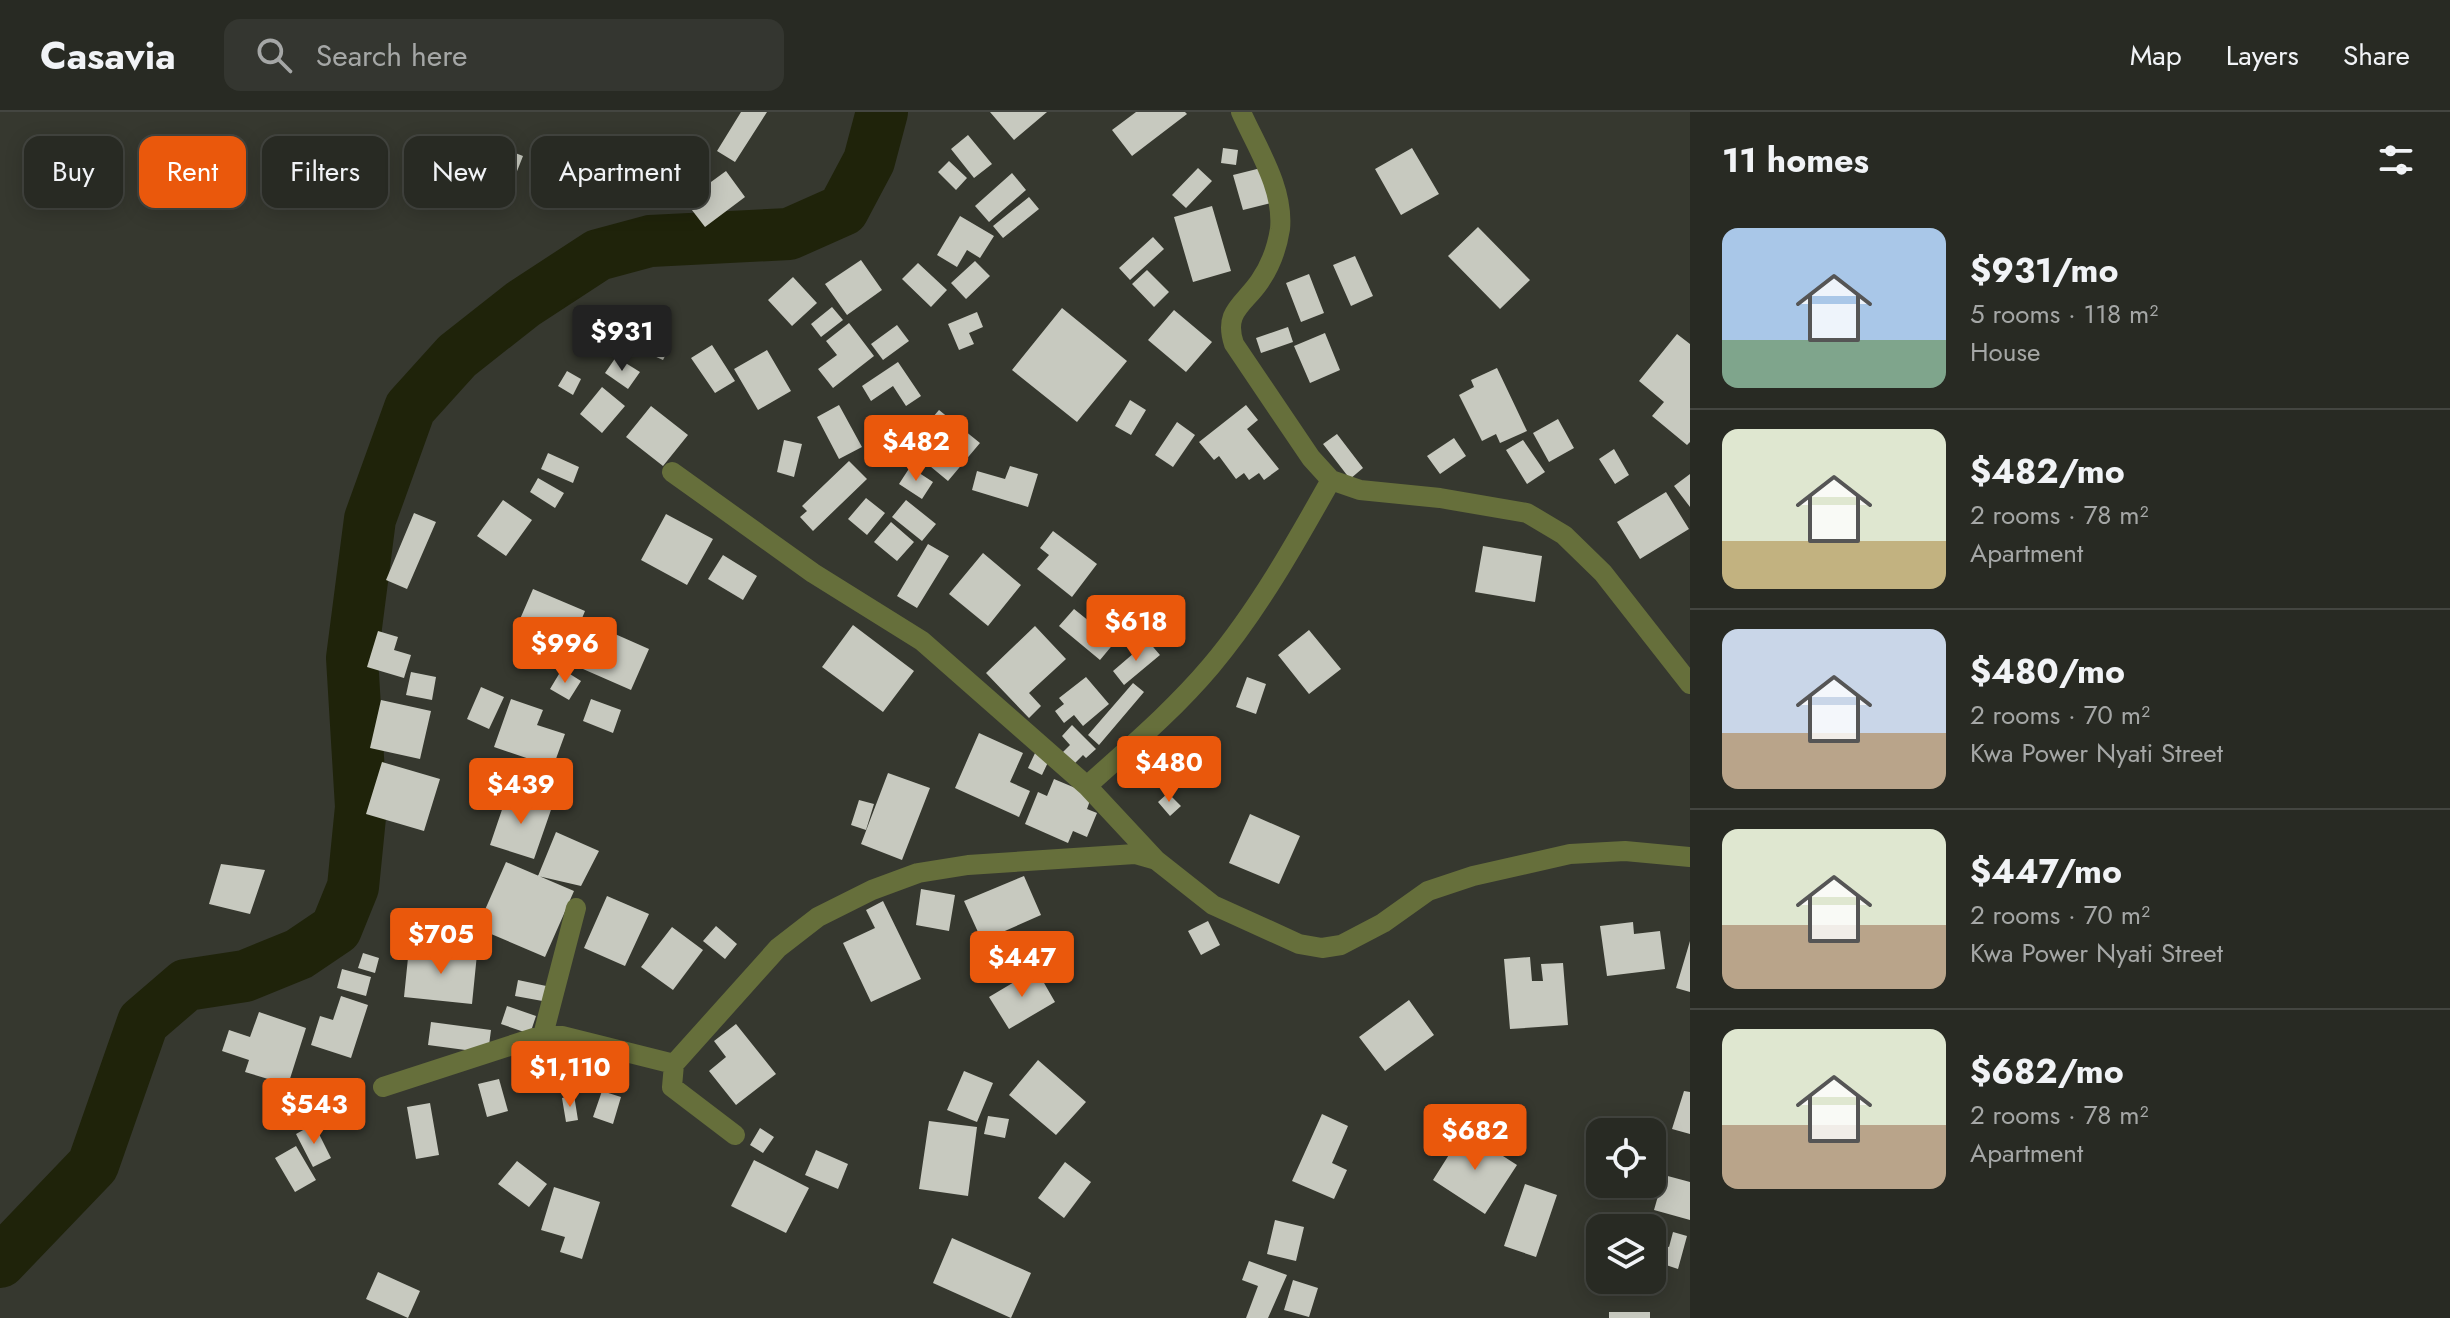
<!DOCTYPE html>
<html lang="en">
<head>
<meta charset="utf-8">
<style>
	:root { --surface:#282a23; --page:#343630; --text:#f1f3f6; --muted:#a5a7a6; --line:#444641; --accent:#ea580c }
	body { margin:0; font-family:Jost,sans-serif; background:var(--page); color:var(--text); height:100vh; display:flex; flex-direction:column; font-size:30px; white-space:nowrap }
	* { box-sizing:border-box; margin:0 }
	p { font-size:26px; color:var(--muted) }
	.icon { flex:none; width:44px; height:44px; fill:none; stroke:currentColor; stroke-width:2; stroke-linecap:round; stroke-linejoin:round }
	.map { position:relative; flex:1; overflow:hidden }
	.drawer { display:flex; flex-direction:column; background:var(--surface); width:760px }
	.drawer>* { flex:none }
	.guide { position:absolute; left:24px; top:24px; width:760px; height:72px; display:flex; gap:16px }
	.controls { position:absolute; left:1586px; top:1006px; display:grid; gap:16px }
	.controls a { display:grid; place-items:center; width:80px; height:80px; border-radius:16px; background:var(--surface); box-shadow:0 4px 20px #0003,0 0 0 2px var(--line); font-size:40px }
	.price { position:absolute; translate:-50% -68px; padding:0 18px; border-radius:8px; background:var(--accent); color:#fff; font-size:26px; line-height:52px; filter:drop-shadow(0 2px 4px #0008) }
	.price::after { content:''; position:absolute; left:50%; top:48px; width:24px; height:18px; margin-left:-12px; background:inherit; clip-path:polygon(0 0,100% 0,50% 100%) }
	.price.current { background:#222; color:#fff }
	ul { padding:0; list-style:none }
	li { display:flex; align-items:center; gap:24px; height:200px; padding:0 32px }
	li+li { border-top:2px solid var(--line) }
	li span { display:grid; place-items:center; flex:none; width:224px; height:160px; border-radius:16px; color:#555 }
	li>.icon { margin-inline-start:auto }
	span .icon { width:96px; height:96px; fill:#fffc; stroke-width:1 }
	li b { font-size:34px }
	h2 { display:flex; justify-content:space-between; align-items:center; height:96px; padding:0 32px; font-size:34px }
	.pill { padding:0 28px; border-radius:16px; background:var(--surface); box-shadow:0 4px 20px #0003,0 0 0 2px var(--line); font-size:28px; line-height:72px }
	.pill.current { background:var(--accent); color:#fff }
	header { display:flex; align-items:center; gap:48px; box-sizing:border-box; height:112px; padding:0 40px; background:var(--surface); border-bottom:2px solid var(--line) }
	header strong { font-size:38px }
	nav { display:flex; gap:44px; margin-inline-start:auto; font-size:28px }
	.search { width:560px; height:72px; background:var(--page); display:flex; align-items:center; gap:20px; box-sizing:border-box; padding:0 28px; border-radius:16px; color:var(--muted); font-size:30px }
	main { display:flex; flex:1; min-height:0 }
	.map>svg:first-child { display:block }
	.lines { fill:none; stroke-linecap:round; stroke-linejoin:round }
	.river { stroke:#1f230a; stroke-width:52 }
	.building { fill:#c7c9bf }
	.street { stroke:#666f3b; stroke-width:20 }
</style>
</head>
<body>
<header>
<strong>Casavia</strong>
<div class="search"><svg class="icon" aria-label="search" viewBox="0 0 24 24"><circle cx="10" cy="10" r="6"/><path d="M15 15l6 6"/></svg>Search here</div>
<nav><a>Map</a><a>Layers</a><a>Share</a></nav>
</header>
<main>
<div class="map">
<svg width="1690" height="1206" viewBox="0 0 1690 1206">
	<rect width="100%" height="100%" fill="#36382f"/>
	<g class="lines">
		<path class="river" d="M0,1150L93,1053L143,910L186,873L245,864L299,842L336,817L353,775L361,695L352,546L370,407L410,296L457,244L523,192L598,143L650,129L789,122L843,98L869,49L882,0"/>
	</g>
	<path class="building" d="M741,0H767L735,50L717,39Z
		M990,0H1047L1014,28Z
		M1136,0H1185L1187,2L1132,44L1112,18Z
		M968,23L992,52L974,66L951,37Z
		M492,32L523,44L512,72L481,59Z
		M1223,36L1238,38L1236,53L1221,51Z
		M1412,36L1439,82L1401,103L1375,57Z
		M949,49L967,66L956,78L938,60Z
		M1198,56L1212,69L1186,96L1172,83Z
		M1261,56L1271,91L1243,98L1233,63Z
		M726,59L745,85L705,115L685,89Z
		M1012,61L1026,78L989,110L975,94Z
		M1029,85L1039,97L1003,126L993,114Z
		M1212,94L1231,159L1193,170L1174,105Z
		M960,104L994,124L980,146L967,138L957,155L937,143Z
		M1478,115L1530,168L1500,197L1448,144Z
		M1153,125L1164,137L1130,168L1119,156Z
		M1355,144L1373,184L1351,194L1333,153Z
		M861,148L882,178L847,203L825,172Z
		M975,149L990,164L966,187L951,171Z
		M918,151L947,178L931,195L902,167Z
		M1147,158L1169,180L1154,195L1132,172Z
		M1309,162L1324,201L1301,210L1286,171Z
		M793,165L817,191L792,214L768,188Z
		M832,195L843,208L821,225L811,212Z
		M1062,196L1127,249L1077,310L1012,258Z
		M1174,198L1212,230L1186,260L1148,228Z
		M977,200L983,215L969,221L974,232L959,238L948,212Z
		M622,209L671,232L663,248L614,226Z
		M849,211L874,244L833,276L818,257L837,243L826,229Z
		M897,213L909,229L883,248L871,232Z
		M1288,215L1293,230L1261,241L1256,226Z
		M1325,221L1340,258L1310,271L1294,234Z
		M1677,222L1690,232V330L1687,333L1652,304L1664,290L1639,269Z
		M712,233L735,269L715,281L691,246Z
		M767,238L791,279L758,298L734,257Z
		M616,245L640,260L628,277L605,261Z
		M898,250L921,284L906,294L893,274L871,289L862,274Z
		M1497,256L1527,319L1500,331L1496,322L1482,329L1459,283L1474,275L1471,268Z
		M567,259L581,267L573,283L558,274Z
		M602,275L625,294L602,321L580,302Z
		M1130,288L1146,298L1131,323L1115,314Z
		M839,293L862,335L839,347L817,305Z
		M1246,293L1258,308L1247,317L1279,357L1264,368L1259,361L1249,368L1244,361L1236,367L1219,344L1214,348L1199,330Z
		M651,294L688,323L663,354L626,325Z
		M939,298L980,331L948,369L907,335Z
		M1558,307L1574,336L1549,350L1533,321Z
		M1177,310L1195,323L1173,355L1155,343Z
		M1337,322L1363,356L1350,367L1323,332Z
		M1454,326L1466,344L1440,362L1427,344Z
		M784,328L802,332L794,365L777,360Z
		M1523,328L1545,360L1527,372L1506,338Z
		M1614,337L1629,363L1615,372L1599,347Z
		M548,341L579,355L573,371L541,357Z
		M849,349L867,367L813,419L800,405L807,399L802,394Z
		M1010,354L1038,362L1028,395L972,378L977,359L1005,367Z
		M910,355L933,370L922,387L899,372Z
		M1690,362V395L1674,374Z
		M538,366L564,381L555,396L530,380Z
		M1666,380L1689,417L1640,447L1617,410Z
		M866,386L885,401L867,423L848,407Z
		M503,388L532,408L506,444L477,424Z
		M906,388L936,412L922,429L892,405Z
		M414,401L436,410L407,477L386,468Z
		M666,402L713,427L687,473L641,448Z
		M891,410L914,430L897,449L874,430Z
		M1053,419L1097,452L1072,485L1037,457L1049,443L1040,436Z
		M928,432L949,444L917,496L897,484Z
		M1483,434L1542,444L1535,490L1475,480Z
		M983,441L1021,473L988,514L949,482Z
		M723,443L757,464L743,488L708,467Z
		M533,477L585,499L567,543L514,521Z
		M1074,497L1115,530L1100,548L1059,514Z
		M590,511L649,537L631,578L583,557L590,540L579,535Z
		M853,513L914,559L883,600L822,555Z
		M1035,514L1066,547L1029,581L1041,594L1029,606L986,561Z
		M1309,518L1341,557L1309,582L1278,543Z
		M378,519L398,525L394,538L411,543L404,566L367,555Z
		M1148,529L1160,543L1124,573L1113,559Z
		M562,557L581,569L569,588L550,577Z
		M411,560L436,565L432,588L406,583Z
		M1086,565L1109,592L1083,614L1074,603L1064,611L1055,599L1064,592L1059,586Z
		M1247,565L1266,572L1256,602L1236,595Z
		M1133,571L1144,580L1099,633L1088,623Z
		M481,575L504,585L489,617L467,607Z
		M511,587L543,598L537,613L565,622L553,655L494,635Z
		M591,587L621,598L613,621L583,609Z
		M381,588L431,599L420,647L370,636Z
		M1072,613L1096,637L1086,646L1083,643L1074,652L1062,641L1070,633L1062,624Z
		M979,621L1023,641L1010,670L1030,679L1019,705L955,676Z
		M1036,639L1050,646L1042,663L1028,656Z
		M382,650L440,667L424,719L366,702Z
		M888,661L930,676L902,748L861,732Z
		M1054,667L1092,683L1087,697L1097,701L1087,725L1073,719L1068,731L1025,712L1038,680L1047,684Z
		M508,680L552,695L534,747L490,733Z
		M1168,681L1181,694L1170,704L1158,690Z
		M859,688L874,692L866,718L851,713Z
		M1250,702L1300,724L1279,772L1229,751Z
		M556,720L599,739L581,774L538,764Z
		M506,750L574,779L545,845L477,816Z
		M221,752L265,758L250,802L209,792Z
		M1024,764L1041,803L982,829L964,789Z
		M921,777L955,783L949,819L916,813Z
		M607,784L649,802L625,854L584,836Z
		M883,789L921,867L871,890L843,831L875,816L866,798Z
		M1208,809L1220,833L1201,843L1188,819Z
		M1633,810L1634,822L1660,819L1665,857L1607,864L1600,814Z
		M716,814L737,832L725,847L703,829Z
		M672,815L703,838L673,878L641,855Z
		M1690,829V880L1676,876Z
		M409,836L477,842L472,892L404,885Z
		M363,841L379,846L375,861L358,856Z
		M1530,845L1532,869H1543L1541,852L1563,851L1568,913L1510,917L1504,847Z
		M342,857L371,865L366,884L337,876Z
		M1036,857L1055,890L1009,917L989,885Z
		M518,868L551,875L548,890L515,884Z
		M341,884L368,893L351,946L311,933L320,904L333,908Z
		M1409,888L1434,923L1385,959L1359,925Z
		M507,894L536,904L530,922L501,912Z
		M259,900L306,916L288,973L245,960L249,948L222,939L229,918L250,925Z
		M431,910L491,918L488,941L428,933Z
		M736,912L776,962L736,993L709,959L726,945L714,929Z
		M1038,948L1086,990L1056,1023L1009,983Z
		M964,959L993,971L977,1010L947,998Z
		M499,967L508,999L487,1005L478,972Z
		M602,979L621,985L613,1012L593,1005Z
		M1684,979L1690,980V1022L1672,1017Z
		M574,983L578,1008L566,1010L562,986Z
		M430,991L439,1043L416,1047L407,995Z
		M1322,1002L1348,1014L1332,1051L1347,1058L1334,1087L1292,1069Z
		M988,1004L1009,1007L1005,1026L984,1022Z
		M929,1009L977,1015L968,1084L919,1077Z
		M314,1012L331,1046L313,1055L296,1022Z
		M760,1016L774,1025L763,1041L750,1033Z
		M1464,1019L1517,1053L1485,1102L1433,1068Z
		M296,1034L316,1068L295,1080L275,1046Z
		M816,1038L848,1052L838,1077L805,1063Z
		M754,1048L809,1076L786,1121L731,1094Z
		M517,1049L547,1072L529,1095L498,1072Z
		M1065,1050L1091,1070L1064,1106L1038,1086Z
		M1664,1063L1690,1070V1108L1654,1098Z
		M1525,1072L1557,1083L1536,1145L1504,1134Z
		M554,1075L600,1090L582,1147L560,1140L565,1125L541,1118Z
		M1275,1108L1304,1115L1296,1149L1267,1142Z
		M1673,1120L1687,1124L1678,1157L1660,1151L1665,1134L1669,1135Z
		M952,1126L1031,1161L1011,1206L933,1171Z
		M1249,1149L1287,1163L1268,1206H1246L1258,1174L1242,1168Z
		M378,1160L420,1179L408,1206L366,1187Z
		M1293,1168L1318,1176L1309,1205L1284,1198Z
		M1609,1200H1650V1206H1609Z"/>
	<g class="lines">
		<path class="street" d="M1241,0C1257,36 1284,76 1280,117C1277,136 1271,153 1260,169C1244,193 1223,199 1234,232L1311,346L1331,368L1360,378L1440,386L1527,401L1564,423L1603,461L1690,572
			M672,360L813,461L922,529L1087,674L1156,748
			M1087,674C1129,636 1174,598 1211,554C1258,498 1295,432 1331,368
			M543,923L576,796
			M383,975L543,923L562,924L674,952
			M735,1023L672,975L674,952L778,836L818,805L872,778L918,761L968,753L1135,742L1156,748L1213,793L1299,832L1322,836L1341,833L1383,811L1428,779L1473,764L1570,742L1625,739L1690,745"/>
	</g>
</svg>
<div class="controls">
<a><svg class="icon" aria-label="locate" viewBox="0 0 24 24"><circle cx="12" cy="12" r="6"/><path d="M12 2v4M12 18v4M2 12h4M18 12h4"/></svg></a>
<a><svg class="icon" aria-label="layers" viewBox="0 0 24 24"><path d="M12 4l9 5-9 5-9-5zM3 14l9 5 9-5"/></svg></a>
</div>
<b class="price current" style="left:622px;top:261px">$931</b>
<b class="price" style="left:916px;top:371px">$482</b>
<b class="price" style="left:1136px;top:551px">$618</b>
<b class="price" style="left:565px;top:573px">$996</b>
<b class="price" style="left:1169px;top:692px">$480</b>
<b class="price" style="left:521px;top:714px">$439</b>
<b class="price" style="left:441px;top:864px">$705</b>
<b class="price" style="left:1022px;top:887px">$447</b>
<b class="price" style="left:570px;top:997px">$1,110</b>
<b class="price" style="left:314px;top:1034px">$543</b>
<b class="price" style="left:1475px;top:1060px">$682</b>
<div class="guide">
<a class="pill">Buy</a>
<a class="pill current">Rent</a>
<a class="pill">Filters</a>
<a class="pill">New</a>
<a class="pill">Apartment</a>
</div>
</div>
<section class="drawer">
<h2>11 homes<svg class="icon" aria-label="filters" viewBox="0 0 24 24"><path d="M4 7h16M4 17h16"/><circle cx="9" cy="7" r="2"/><circle cx="15" cy="17" r="2"/></svg></h2>
<ul>
<li><span style="background:linear-gradient(#a9c7e8 70%,#7fa58c 0)"><svg class="icon" aria-label="home" viewBox="0 0 24 24"><path d="M3 11l9-7 9 7M6 9v11h12V9"/></svg></span><div><b>$931/mo</b><p>5 rooms · 118 m²</p><p>House</p></div></li>
<li><span style="background:linear-gradient(#dfe7d0 70%,#c2b280 0)"><svg class="icon" aria-label="home" viewBox="0 0 24 24"><path d="M3 11l9-7 9 7M6 9v11h12V9"/></svg></span><div><b>$482/mo</b><p>2 rooms · 78 m²</p><p>Apartment</p></div></li>
<li><span style="background:linear-gradient(#c9d6e8 65%,#b9a48a 0)"><svg class="icon" aria-label="home" viewBox="0 0 24 24"><path d="M3 11l9-7 9 7M6 9v11h12V9"/></svg></span><div><b>$480/mo</b><p>2 rooms · 70 m²</p><p>Kwa Power Nyati Street</p></div></li>
<li><span style="background:linear-gradient(#dfe7d0 60%,#b9a48a 0)"><svg class="icon" aria-label="home" viewBox="0 0 24 24"><path d="M3 11l9-7 9 7M6 9v11h12V9"/></svg></span><div><b>$447/mo</b><p>2 rooms · 70 m²</p><p>Kwa Power Nyati Street</p></div></li>
<li><span style="background:linear-gradient(#dfe7d0 60%,#b9a48a 0)"><svg class="icon" aria-label="home" viewBox="0 0 24 24"><path d="M3 11l9-7 9 7M6 9v11h12V9"/></svg></span><div><b>$682/mo</b><p>2 rooms · 78 m²</p><p>Apartment</p></div></li>
</ul>
</section>
</main>
</body>
</html>
